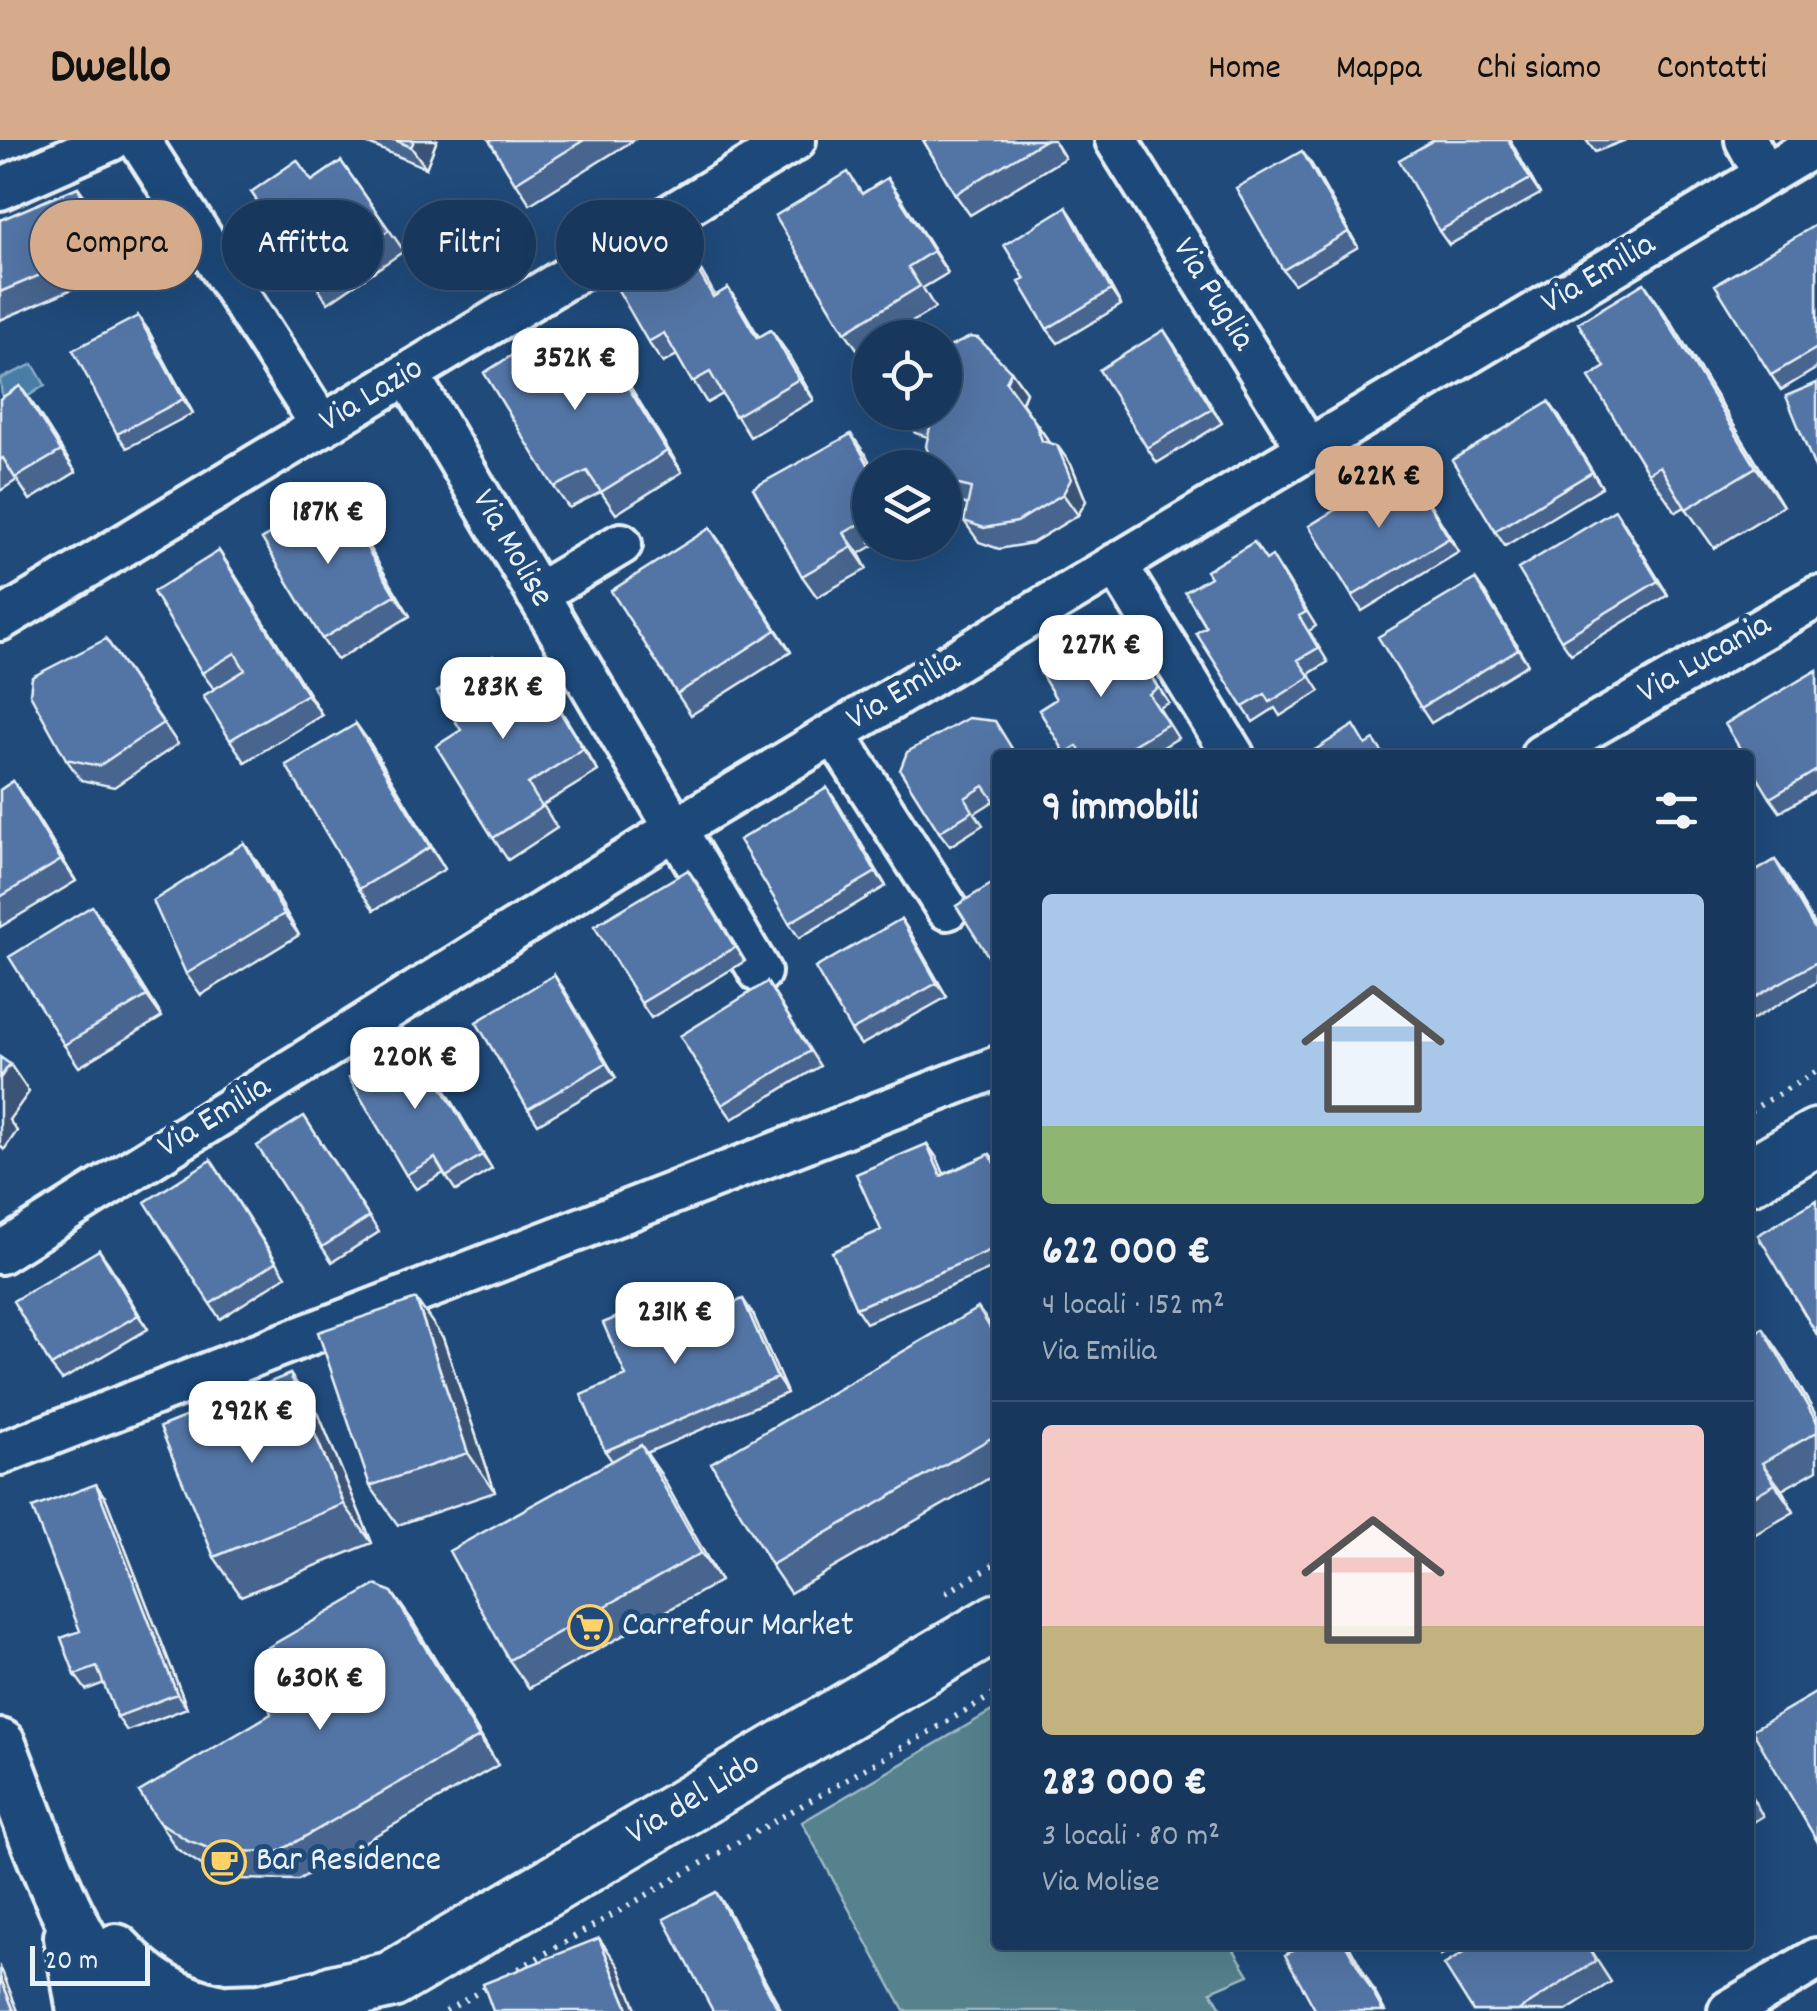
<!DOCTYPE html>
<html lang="it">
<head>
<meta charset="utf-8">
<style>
	:root { --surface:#17385c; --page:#203f62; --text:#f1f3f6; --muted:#9eacbb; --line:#365272; --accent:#d6ab8b }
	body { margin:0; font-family:Dekko,sans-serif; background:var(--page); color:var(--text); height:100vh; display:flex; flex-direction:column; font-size:38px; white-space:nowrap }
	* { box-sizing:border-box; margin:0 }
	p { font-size:32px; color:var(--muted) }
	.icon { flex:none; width:55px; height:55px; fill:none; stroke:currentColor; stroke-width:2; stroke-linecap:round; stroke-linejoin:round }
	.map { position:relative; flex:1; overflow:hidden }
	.panel { position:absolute; left:992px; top:610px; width:762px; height:1200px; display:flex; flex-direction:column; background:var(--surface); border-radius:10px; box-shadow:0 10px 40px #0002,0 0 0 2px var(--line) }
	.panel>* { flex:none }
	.banner { position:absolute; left:30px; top:60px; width:812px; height:90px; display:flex; gap:20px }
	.buttons { position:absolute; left:852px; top:180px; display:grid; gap:20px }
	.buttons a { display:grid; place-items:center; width:110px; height:110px; border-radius:50%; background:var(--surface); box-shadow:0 10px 40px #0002,0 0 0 2px var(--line); font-size:50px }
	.scale { position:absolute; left:30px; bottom:25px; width:120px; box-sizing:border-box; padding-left:10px; border:5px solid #e8f1f8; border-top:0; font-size:28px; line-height:35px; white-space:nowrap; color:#e8f1f8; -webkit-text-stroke:8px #1f4a7a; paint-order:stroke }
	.price { position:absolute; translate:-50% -85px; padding:0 22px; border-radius:20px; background:#fff; color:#222; font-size:32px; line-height:65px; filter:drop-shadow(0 2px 5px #0008) }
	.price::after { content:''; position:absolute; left:50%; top:60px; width:30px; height:22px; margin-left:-15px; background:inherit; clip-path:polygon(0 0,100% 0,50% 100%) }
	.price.selected { background:var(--accent); color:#111 }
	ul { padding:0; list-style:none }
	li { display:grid; align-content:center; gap:20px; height:530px; padding:0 50px }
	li+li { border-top:2px solid var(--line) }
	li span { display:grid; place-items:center; height:310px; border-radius:10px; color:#555 }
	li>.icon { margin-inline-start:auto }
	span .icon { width:180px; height:180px; fill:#fffc; stroke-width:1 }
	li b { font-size:42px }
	h2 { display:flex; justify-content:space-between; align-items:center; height:120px; padding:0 50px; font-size:42px }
	.tag { padding:0 35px; border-radius:45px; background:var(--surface); box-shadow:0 10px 40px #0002,0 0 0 2px var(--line); font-size:35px; line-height:90px }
	.tag.selected { background:var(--accent); color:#111 }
	header { display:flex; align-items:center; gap:60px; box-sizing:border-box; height:140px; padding:0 50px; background:var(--accent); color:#111 }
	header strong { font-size:48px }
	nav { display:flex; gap:55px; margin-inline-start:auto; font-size:35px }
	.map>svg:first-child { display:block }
	.green { fill:#54828c; stroke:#9ebac2; stroke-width:2.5 }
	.water { fill:#487da5; stroke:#88abc6; stroke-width:2.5 }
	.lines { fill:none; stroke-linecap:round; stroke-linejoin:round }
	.minor-casing { stroke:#e8f1f8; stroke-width:48 }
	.tertiary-casing { stroke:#e8f1f8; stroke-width:58 }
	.secondary-casing { stroke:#e8f1f8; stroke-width:62 }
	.path { stroke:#e8f1f8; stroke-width:6; stroke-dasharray:2.5 8; stroke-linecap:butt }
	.minor { stroke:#1f4a7a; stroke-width:40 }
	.tertiary { stroke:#1f4a7a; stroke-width:50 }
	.secondary { stroke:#1f4a7a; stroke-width:55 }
	.wall { fill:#47658e; stroke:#e8f1f8; stroke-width:2.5 }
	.shaded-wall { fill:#3a5274; stroke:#e8f1f8; stroke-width:2.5 }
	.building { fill:#5375a5; stroke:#e8f1f8; stroke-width:2.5 }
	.labels { text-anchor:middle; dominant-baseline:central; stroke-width:10; stroke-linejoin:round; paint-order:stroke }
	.street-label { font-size:35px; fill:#e8f1f8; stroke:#1f4a7a }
	.poi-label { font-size:35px; fill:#e8f1f8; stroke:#1f4a7a; text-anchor:start }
</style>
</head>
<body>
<header>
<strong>Dwello</strong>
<nav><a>Home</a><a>Mappa</a><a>Chi siamo</a><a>Contatti</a></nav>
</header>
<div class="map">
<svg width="1817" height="1871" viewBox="0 0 1817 1871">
	<rect width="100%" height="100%" fill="#1f4a7a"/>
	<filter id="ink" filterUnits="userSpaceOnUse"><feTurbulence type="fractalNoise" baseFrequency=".01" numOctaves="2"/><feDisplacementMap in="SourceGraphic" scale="20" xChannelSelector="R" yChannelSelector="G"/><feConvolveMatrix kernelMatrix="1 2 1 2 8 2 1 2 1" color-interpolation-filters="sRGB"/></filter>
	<g filter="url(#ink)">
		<path class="green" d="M997,1568L998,1805H1231L1249,1835L1211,1851L1223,1871H904L802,1682Z"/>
		<path class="water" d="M33,224L45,245L4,272L0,239Z"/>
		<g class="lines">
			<g class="minor-casing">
				<path id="minor" d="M139,0L322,286
					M1116,0L1308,309
					M1746,0L1765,35
					M0,49L111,0
					M408,234L760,832
					M1116,424L1233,615
					M537,454L621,404
					M0,480L795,0
					M834,593L947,769
					M1542,615L1817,457
					M0,1113L675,689L1817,4
					M0,1314L998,927
					M1729,1871L1817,1819"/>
			</g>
			<g class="tertiary-casing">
				<path id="tertiary" d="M0,1605C33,1685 70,1816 138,1871
					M70,1797L83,1871
					M116,1810C146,1842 177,1862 221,1871
					M229,1871L260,1870L335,1853"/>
			</g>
			<g class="secondary-casing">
				<path id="secondary" d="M1750,1036L1817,997
					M294,1871L335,1853L391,1840L998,1482"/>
			</g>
			<path class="path" d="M1750,971L1817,931
				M1750,1106L1766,1097
				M946,1453L998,1422
				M446,1871L998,1552"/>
			<use href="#minor" class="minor"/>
			<use href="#tertiary" class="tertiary"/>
			<use href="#secondary" class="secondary"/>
		</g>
		<path class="wall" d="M359,0H437L426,28Z
			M489,0H634L530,64Z
			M923,0H1054L1065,18L970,75L955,54Z
			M1510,0L1540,54L1449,105L1439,91Z
			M1586,0H1626L1595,12Z
			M341,21L404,111L328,163L251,52L312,41Z
			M1312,25L1358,107L1294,144L1283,130Z
			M887,38L948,133L923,148L935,168L886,198H870V207L860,213L845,192L863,53Z
			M78,47L93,68L119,129L0,180V80Z
			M1066,67L1076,82L1121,165L1058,203L1047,189L1025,139Z
			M1817,84V228L1781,250L1771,235Z
			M687,111L715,156L728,148L759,197L771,190L786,211L814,260L750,297L723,254L707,263L677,215L663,223L648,202Z
			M138,176L148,190L193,273L127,308L117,294Z
			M1671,182L1783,366L1714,408L1685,367L1676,372L1648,333L1605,227Z
			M1174,205L1222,283L1157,323L1147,308Z
			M572,223L617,225L682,332L616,374L601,352L569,368L554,347Z
			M1011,231L1026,252L1022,263L1051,304L1072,326L1086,361L1078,375L1032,403L999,409L979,402L964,381L968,365L962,363L945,343V328L928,297L915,293L901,272Z
			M20,246L76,332L30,360L17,340L0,351V259Z
			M1549,262L1602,347L1505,406L1495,391Z
			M866,315L870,328V402H880L859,414L867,429L817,457L802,436Z
			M1406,326L1459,412L1362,471L1352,456Z
			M335,355L350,376L410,476L337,520L322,499Z
			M1625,385L1668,455L1571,514L1561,500Z
			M710,388L791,512L691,575L677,554Z
			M219,411L233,432L322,575L245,622L230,600L214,549L202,533Z
			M1266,420L1282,431L1316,486L1309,491L1328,522L1309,534L1320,551L1280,576L1275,568L1253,582L1243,567Z
			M1485,453L1528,524L1431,583L1421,568Z
			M1107,492L1126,521L1137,514L1169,563L1159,568L1178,598L1150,615H1067L1039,570L1056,559Z
			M106,499L178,604L114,647L81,640L66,619Z
			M1817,530V650L1780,672L1770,658Z
			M515,548L552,556L598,631L543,665L557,688L508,720L493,698L461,590Z
			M356,584L371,605L445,729L374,770L359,749Z
			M998,615V666L994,661L975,673L983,685L950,706L939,692Z
			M13,641L28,663L76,741L0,787V650Z
			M827,648L886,746L799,798L789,783Z
			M244,703L259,725L299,795L201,855L186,834Z
			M1775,720L1786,735L1817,790V842L1750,881V735Z
			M688,730L745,821L651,878L641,863Z
			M901,779L911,794L947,857L861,905L851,891Z
			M107,788L162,877L79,927L64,905Z
			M554,835L616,938L538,984L528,969Z
			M767,842L820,926L732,979L722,965Z
			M424,914L492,1029L456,1051L444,1033L416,1049L406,1035Z
			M304,976L379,1092L332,1122L322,1107Z
			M927,1004L937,1018L944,1034L990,1014L998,1024V1126L866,1183L856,1168L881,1090Z
			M211,1020L286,1136L220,1179L210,1164Z
			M99,1110L148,1189L62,1240L51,1226Z
			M678,1152L688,1167L694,1180L753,1174L787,1253L646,1313L660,1333L720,1441L529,1548L509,1520L612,1321L605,1311L626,1236Z
			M978,1168L998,1195V1333L790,1453L771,1425Z
			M1750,1196L1782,1216L1817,1277V1330L1782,1350L1794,1372L1750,1397Z
			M443,1198L495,1352L398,1385L370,1346Z
			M318,1273L372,1403L241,1456L214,1417Z
			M106,1359L187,1568L127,1591L117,1577L104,1543L86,1550L75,1535L80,1491Z
			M411,1479L498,1625L298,1740L235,1739L206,1728L177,1709L158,1681L271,1574Z
			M1750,1654L1763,1676L1750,1684Z
			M1434,1805H1459L1441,1815Z
			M1476,1805H1587L1611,1842L1566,1871H1473Z"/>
		<path class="shaded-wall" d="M414,0H437L426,28L411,7Z
			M1508,0H1510L1540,54L1530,39Z
			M1302,11L1312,25L1358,107L1348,92Z
			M887,38L902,59L948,133L933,111Z
			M78,47L93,68L119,129L104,108Z
			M1066,67L1076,82L1121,165L1111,150Z
			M687,111L702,132L728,178L713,157Z
			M1644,143L1671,182L1783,366L1756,327Z
			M728,148L743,170L772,219L757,198Z
			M138,176L148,190L193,273L183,259Z
			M771,190L786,211L814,260L799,239Z
			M1164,190L1174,205L1222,283L1212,269Z
			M602,204L617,225L682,332L667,311Z
			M1011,231L1026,252L1021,264L1006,242Z
			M20,246L35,267L76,332L61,311Z
			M1549,262L1559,276L1602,347L1592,332Z
			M1035,282L1050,303L1042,301Z
			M851,294L866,315L873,328H870Z
			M1057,305L1072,326L1086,361L1078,375L1063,354Z
			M1406,326L1416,341L1459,412L1449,398Z
			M335,355L350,376L410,476L395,455Z
			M1615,370L1625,385L1668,455L1658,441Z
			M710,388L725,409L791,512L776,490Z
			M844,393L859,414L867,429L852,407Z
			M219,411L233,432L322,575L307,554Z
			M1475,439L1485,453L1528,524L1518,509Z
			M537,535L552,556L598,631L583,609Z
			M356,584L371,605L445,729L430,707Z
			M13,641L28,663L76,741L61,720Z
			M827,648L837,662L886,746L876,732Z
			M244,703L259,725L299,795L284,774Z
			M1775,720L1786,735L1817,790V793Z
			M688,730L698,744L745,821L735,807Z
			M92,766L107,788L162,877L147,856Z
			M901,779L911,794L947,857L937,843Z
			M554,835L564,849L616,938L606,923Z
			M414,900L424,914L492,1029L482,1015Z
			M10,924L29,952L9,980L17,991L4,1010L0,1005V938Z
			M927,1004L937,1018L951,1050L941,1036Z
			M99,1110L109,1124L148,1189L138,1175Z
			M678,1152L688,1167L700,1196L690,1182Z
			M416,1159L443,1198L495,1352L468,1313Z
			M743,1159L753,1174L787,1253L777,1238Z
			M1763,1188L1782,1216L1817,1277V1283Z
			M290,1234L318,1273L372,1403L344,1364Z
			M641,1305L660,1333L720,1441L701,1413Z
			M1762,1323L1782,1350L1794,1372L1775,1344Z
			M96,1344L106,1359L187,1568L177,1554Z
			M392,1452L411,1479L498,1625L479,1597Z
			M716,1752L726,1767L782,1871H779Z
			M599,1798L619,1826L637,1871H629Z
			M1346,1805H1349L1385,1871H1383Z
			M0,1828L2,1831L18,1871H14L0,1837Z"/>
		<path class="building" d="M395,0H414L411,7Z
			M489,0H584L515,43Z
			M923,0H1045L955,54Z
			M1434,0H1508L1530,39L1439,91L1399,20Z
			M1302,11L1348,92L1283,130L1236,48Z
			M297,20L312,41L341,21L389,90L313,142L251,52Z
			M848,32L862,54L887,38L933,111L908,127L920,146L845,192L775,76Z
			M78,47L104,108L0,152V80Z
			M1066,67L1111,150L1047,189L1019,142L1025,139L1004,105Z
			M1817,84V208L1771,235L1715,145Z
			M687,111L713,157L728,148L757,198L771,190L799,239L735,276L710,232L692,242L664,193L648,202L618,150Z
			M1644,143L1756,327L1686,369L1660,326L1648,333L1589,237L1605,227L1578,183Z
			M138,176L183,259L117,294L73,210Z
			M1164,190L1212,269L1147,308L1099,230Z
			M550,191L570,224L602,204L667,311L601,352L587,331L554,347L484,233Z
			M970,197L978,198L1011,231L1006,242L1035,282L1042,301L1057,305L1071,339L1063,354L1017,382L984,388L964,381L971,348L947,342L945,339V328H935L931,322L926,306L931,282L903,272H945V209Z
			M1817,243V333L1786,256Z
			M20,246L61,311L15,338L3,318L0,320V259Z
			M1549,262L1592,332L1495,391L1452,320Z
			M851,294L870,328V378L844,393L852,407L802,436L753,348Z
			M1406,326L1449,398L1352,456L1309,386Z
			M335,355L395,455L322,499L262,399Z
			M1615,370L1658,441L1561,500L1518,429Z
			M710,388L776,490L677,554L611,451Z
			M1254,402L1266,420L1272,416L1306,472L1299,476L1318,508L1298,520L1310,537L1270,562L1265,554L1243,567L1196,493L1206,487L1185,452L1210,437L1206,431Z
			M219,411L307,554L230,600L203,556L245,530L235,513L202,533L153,452Z
			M1475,439L1518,509L1421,568L1378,497Z
			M1107,492L1125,522L1137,514L1158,548L1149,554L1168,584L1116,615H1083L1077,606L1065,613L1039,570L1056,559L1040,532Z
			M106,499L163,583L99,626L66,619L30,554L32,537Z
			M493,516L514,549L537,535L583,609L528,644L542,667L493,698L436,606L461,590L437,552Z
			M1817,530V630L1770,658L1750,625V615H1744L1725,584Z
			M968,578L995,581L1016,615H998V662L996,663L984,646L965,658L973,671L939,692L900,630L907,612Z
			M356,584L430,707L359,749L286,625Z
			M1354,585L1366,605L1374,600L1384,615H1307Z
			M13,641L61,720L0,757V650Z
			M827,648L876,732L789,783L739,700Z
			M244,703L284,774L186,834L153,761Z
			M1775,720L1817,793V822L1750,860V735Z
			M688,730L735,807L641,863L594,786Z
			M998,740V825L995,827L956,766Z
			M92,766L147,856L64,905L9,817Z
			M901,779L937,843L851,891L815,828Z
			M554,835L606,923L528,969L476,882Z
			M767,842L810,911L722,965L680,896Z
			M414,900L482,1015L446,1037L435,1018L406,1035L349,938Z
			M0,917L10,924L0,938Z
			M304,976L369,1077L322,1107L257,1006Z
			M927,1004L941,1036L990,1014L998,1031V1107L856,1168L832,1112L881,1090L856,1034Z
			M211,1020L276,1122L210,1164L145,1062Z
			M1817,1060V1195L1758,1095Z
			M99,1110L138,1175L51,1226L13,1161Z
			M678,1152L690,1182L743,1159L777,1238L605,1311L581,1255L626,1236L603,1183Z
			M416,1159L468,1313L370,1346L318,1192Z
			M978,1168L998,1201V1294L771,1425L711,1323Z
			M1763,1188L1817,1283V1292L1762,1323L1775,1344L1750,1358V1196Z
			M290,1234L344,1364L214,1417L160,1287Z
			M641,1305L701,1413L509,1520L449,1411Z
			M96,1344L177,1554L117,1577L97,1527L75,1535L61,1498L80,1491L32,1368Z
			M376,1445L392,1452L479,1597L278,1712L216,1711L187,1700L158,1681L139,1652L271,1574L253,1516Z
			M1817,1552V1701L1752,1590Z
			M716,1752L779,1871H713L664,1779Z
			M599,1798L629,1871H493L483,1844Z
			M1303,1805H1346L1383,1871H1316L1285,1815Z
			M1476,1805H1586L1596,1821L1518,1871H1473L1444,1825Z
			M0,1837L14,1871H0Z"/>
	</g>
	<defs>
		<g id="supermarket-ring" transform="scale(2.25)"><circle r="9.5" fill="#1f4a7a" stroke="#ffd166" stroke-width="1.5"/><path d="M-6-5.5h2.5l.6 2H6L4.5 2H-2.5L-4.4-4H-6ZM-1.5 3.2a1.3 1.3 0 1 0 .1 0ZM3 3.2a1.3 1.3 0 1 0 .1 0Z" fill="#ffd166"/></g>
		<g id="cafe-ring" transform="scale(2.25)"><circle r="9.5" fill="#1f4a7a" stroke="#ffd166" stroke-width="1.5"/><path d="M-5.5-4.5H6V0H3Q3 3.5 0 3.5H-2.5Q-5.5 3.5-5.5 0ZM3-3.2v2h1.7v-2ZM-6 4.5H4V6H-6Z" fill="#ffd166"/></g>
	</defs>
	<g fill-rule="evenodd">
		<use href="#supermarket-ring" x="590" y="1487"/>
		<use href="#cafe-ring" x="224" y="1722"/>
	</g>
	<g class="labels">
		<g class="street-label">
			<text transform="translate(1599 135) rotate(-31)">Via Emilia</text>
			<text transform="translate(1212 155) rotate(58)">Via Puglia</text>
			<text transform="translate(372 256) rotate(-31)">Via Lazio</text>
			<text transform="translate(511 409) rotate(60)">Via Molise</text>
			<text transform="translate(1705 520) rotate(-30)">Via Lucania</text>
			<text transform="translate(904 551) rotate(-31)">Via Emilia</text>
			<text transform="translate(215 978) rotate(-32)">Via Emilia</text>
			<text transform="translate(694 1660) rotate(-31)">Via del Lido</text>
		</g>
		<g class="poi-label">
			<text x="622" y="1487">Carrefour Market</text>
			<text x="256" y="1722">Bar Residence</text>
		</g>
	</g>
</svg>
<div class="buttons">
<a><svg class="icon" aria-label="locate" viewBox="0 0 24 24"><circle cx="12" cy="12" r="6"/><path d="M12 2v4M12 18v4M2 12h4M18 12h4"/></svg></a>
<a><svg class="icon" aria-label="layers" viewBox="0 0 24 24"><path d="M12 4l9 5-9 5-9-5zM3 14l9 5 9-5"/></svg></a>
</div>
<div class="scale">20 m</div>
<b class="price" style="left:575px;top:273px">352K €</b>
<b class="price selected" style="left:1379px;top:391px">622K €</b>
<b class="price" style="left:328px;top:427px">187K €</b>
<b class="price" style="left:1101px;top:560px">227K €</b>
<b class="price" style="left:503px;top:602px">283K €</b>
<b class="price" style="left:415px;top:972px">220K €</b>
<b class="price" style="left:675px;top:1227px">231K €</b>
<b class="price" style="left:252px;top:1326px">292K €</b>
<b class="price" style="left:320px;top:1593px">630K €</b>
<div class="banner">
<a class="tag selected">Compra</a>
<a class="tag">Affitta</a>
<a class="tag">Filtri</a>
<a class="tag">Nuovo</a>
</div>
<section class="panel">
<h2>9 immobili<svg class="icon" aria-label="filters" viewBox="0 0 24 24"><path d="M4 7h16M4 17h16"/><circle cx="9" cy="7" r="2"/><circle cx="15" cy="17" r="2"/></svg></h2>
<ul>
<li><span style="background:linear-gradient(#a9c7e8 75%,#8fb573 0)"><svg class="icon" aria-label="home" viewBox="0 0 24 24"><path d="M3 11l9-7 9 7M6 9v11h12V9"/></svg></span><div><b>622 000 €</b><p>4 locali · 152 m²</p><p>Via Emilia</p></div></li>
<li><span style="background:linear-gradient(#f6c9c9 65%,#c2b280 0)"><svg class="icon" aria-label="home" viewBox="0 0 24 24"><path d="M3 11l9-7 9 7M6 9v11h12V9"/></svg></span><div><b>283 000 €</b><p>3 locali · 80 m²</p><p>Via Molise</p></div></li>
</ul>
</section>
</div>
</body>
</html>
